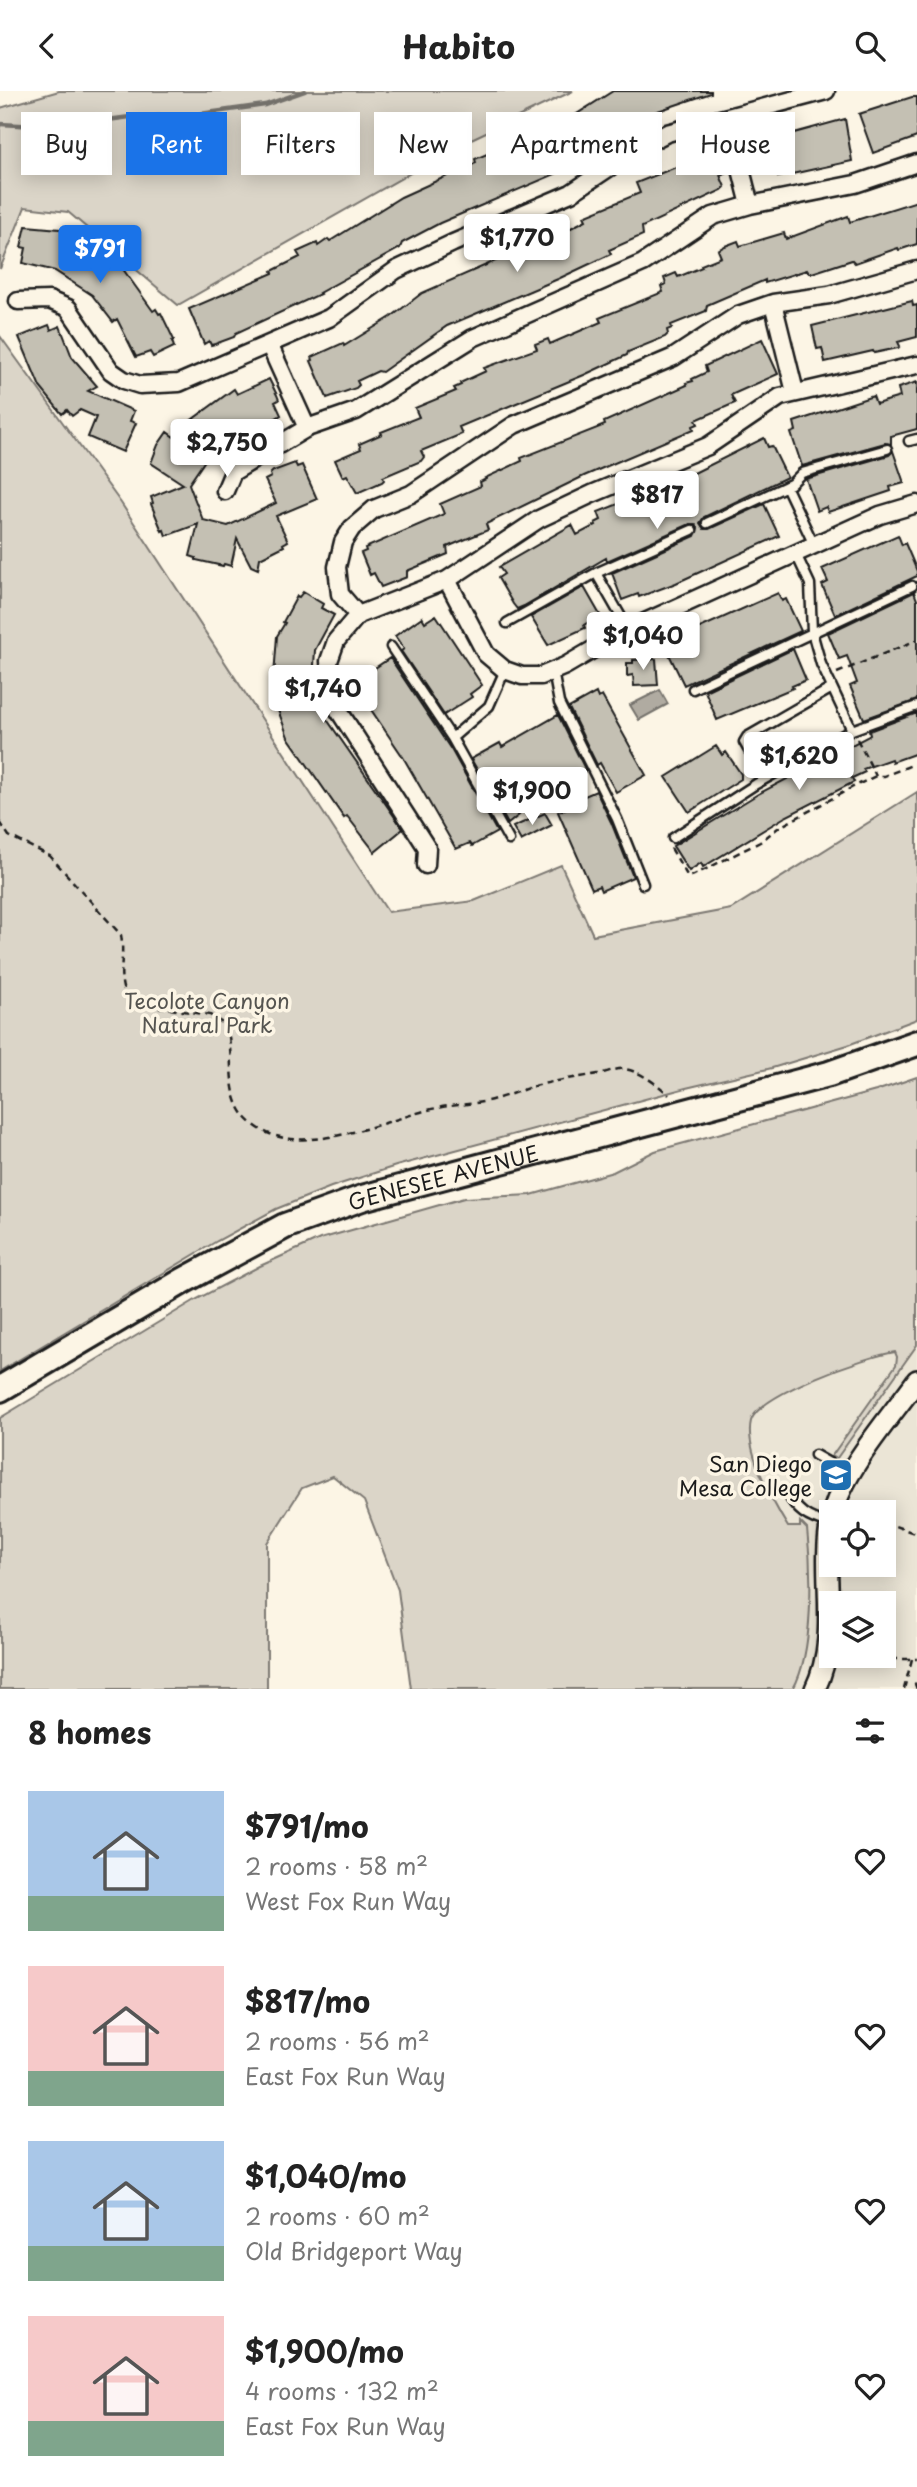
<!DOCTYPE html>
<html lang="en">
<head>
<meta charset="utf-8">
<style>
	:root { --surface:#fff; --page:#f6f6f6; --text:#222; --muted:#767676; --accent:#1a73e8 }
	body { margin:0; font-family:"Playpen Sans",sans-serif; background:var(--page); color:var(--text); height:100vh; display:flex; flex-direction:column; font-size:26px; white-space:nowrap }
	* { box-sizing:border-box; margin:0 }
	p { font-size:23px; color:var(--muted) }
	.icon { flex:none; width:38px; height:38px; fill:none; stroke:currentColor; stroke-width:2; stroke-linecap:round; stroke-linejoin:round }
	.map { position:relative; height:1598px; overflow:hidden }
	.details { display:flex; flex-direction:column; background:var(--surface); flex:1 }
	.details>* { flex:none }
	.guide { position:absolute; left:21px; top:21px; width:875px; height:63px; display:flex; gap:14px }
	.tools { position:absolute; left:819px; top:1409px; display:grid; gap:14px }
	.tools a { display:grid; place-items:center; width:77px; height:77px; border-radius:0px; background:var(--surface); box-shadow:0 4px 18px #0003; font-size:35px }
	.price { position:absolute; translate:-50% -60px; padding:0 16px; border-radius:7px; background:#fff; color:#222; font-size:23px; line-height:46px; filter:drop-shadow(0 2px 4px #0008) }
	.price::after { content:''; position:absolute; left:50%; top:42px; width:21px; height:16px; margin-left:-10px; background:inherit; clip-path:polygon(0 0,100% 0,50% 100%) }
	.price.on { background:var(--accent); color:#fff }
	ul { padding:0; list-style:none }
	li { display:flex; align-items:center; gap:21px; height:175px; padding:0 28px }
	li span { display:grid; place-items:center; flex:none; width:196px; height:140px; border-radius:0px; color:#555 }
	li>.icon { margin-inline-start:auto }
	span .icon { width:84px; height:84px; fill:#fffc; stroke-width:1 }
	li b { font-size:30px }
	h2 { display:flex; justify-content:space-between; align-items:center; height:84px; padding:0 28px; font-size:30px }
	.pill { padding:0 24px; border-radius:0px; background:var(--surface); box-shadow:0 4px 18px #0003; font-size:24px; line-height:63px }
	.pill.on { background:var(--accent); color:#fff }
	header { display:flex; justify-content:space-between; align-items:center; height:91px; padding:0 28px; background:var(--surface); font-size:32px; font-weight:700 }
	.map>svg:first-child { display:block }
	.built { fill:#ebe5d6; fill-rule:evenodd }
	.green { fill:#dbd5c8; stroke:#7c7872; stroke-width:2 }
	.water { fill:#b0aba1; stroke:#75726c; stroke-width:2 }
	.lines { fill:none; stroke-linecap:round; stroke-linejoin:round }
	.stream { stroke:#75726c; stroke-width:4.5 }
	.building { fill:#c4c0b3; stroke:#1c1c1c; stroke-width:2 }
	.service-casing { stroke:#1c1c1c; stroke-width:13 }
	.minor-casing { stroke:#1c1c1c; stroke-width:21 }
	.tertiary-casing { stroke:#1c1c1c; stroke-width:24 }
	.primary-casing { stroke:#1c1c1c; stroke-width:30 }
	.path { stroke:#1c1c1c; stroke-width:2.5; stroke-dasharray:7 5; stroke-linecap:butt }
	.service { stroke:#fcf5e5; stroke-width:8 }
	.minor { stroke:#fcf5e5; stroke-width:16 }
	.tertiary { stroke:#fcf5e5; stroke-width:19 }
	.primary { stroke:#fcf5e5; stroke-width:24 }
	.labels { text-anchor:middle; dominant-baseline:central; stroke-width:7; stroke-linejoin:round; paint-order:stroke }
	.park-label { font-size:21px; fill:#555450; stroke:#fcf5e5 }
	.street-label { font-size:21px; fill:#1c1c1c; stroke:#fcf5e5 }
	.poi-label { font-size:21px; fill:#1c1c1c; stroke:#fcf5e5; text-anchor:end }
</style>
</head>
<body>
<header><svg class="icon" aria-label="back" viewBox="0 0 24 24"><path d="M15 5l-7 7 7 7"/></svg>Habito<svg class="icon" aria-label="search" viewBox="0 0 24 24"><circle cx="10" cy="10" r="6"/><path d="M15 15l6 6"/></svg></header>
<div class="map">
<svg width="917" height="1598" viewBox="0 0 917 1598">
	<rect width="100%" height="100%" fill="#fcf5e5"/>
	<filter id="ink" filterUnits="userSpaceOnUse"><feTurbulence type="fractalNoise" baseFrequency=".0143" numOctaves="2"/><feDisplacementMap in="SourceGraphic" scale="14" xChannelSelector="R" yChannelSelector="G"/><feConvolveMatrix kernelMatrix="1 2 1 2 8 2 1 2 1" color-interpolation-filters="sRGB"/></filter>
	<g filter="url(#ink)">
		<path class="built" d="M917,1221V1598H785L771,1427L741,1347L746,1322ZM831,1421H884V1474H831ZM831,1512H884V1564H831Z"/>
		<path class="green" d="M59,0H573L467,50L178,214L68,121L25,116L0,178V17Z
			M0,245L121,412L388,821L474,810L561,774L593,844L731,818L917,701V928L848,954L772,977L686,997L396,1075L331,1096L276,1118L217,1150L0,1280Z
			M917,986V1254L837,1367L831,1366L896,1274L897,1266L895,1261C867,1265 759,1303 751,1330C744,1358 773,1412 788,1436H800V1431L807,1438C812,1480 814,1561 793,1598H411L398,1499L364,1410L333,1385L302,1397L267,1452V1598H0V1327L197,1208L260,1175L320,1148L464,1107L531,1104L613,1081L655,1060L876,1000Z"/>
		<path class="water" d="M660,599L668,613L639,629L630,614Z"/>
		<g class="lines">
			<path class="stream" d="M0,33L55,36L130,26L193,24L265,14L305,0"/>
		</g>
		<path class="building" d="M613,0H711V2L652,22L590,64L587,65L584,60L565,72L567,78L440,132L402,152L400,157L319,202L320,203L236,242L234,246L215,253L211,254L209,250L204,253L189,218L273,182L272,180L300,166L297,161L317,152L318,155L328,148L330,150L401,106L476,72L475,68L513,52L514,56L543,44L541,40L564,31Z
			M912,6H917V46L873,62L859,23Z
			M845,28L852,70L778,86L774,72L770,73L765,50Z
			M716,60L725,82L720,84L725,96L722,99L642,136L643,144L609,159L611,163L558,188L447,235L382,281L378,280L357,290L359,294L356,297L327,307L311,270L313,269L312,266L343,252L344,255L391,226L422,202L516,161L515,159L569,138L586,129L584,125L640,102L636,92Z
			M917,110V153L899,159L898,157L855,172L852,169L812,182H809L807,179L765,192V189L707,214L706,220L671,234L672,237L667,239L668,243L665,246L628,261L627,264L584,284L459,336L462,343L421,360L424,366L421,370L383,386L384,389L382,391L357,402L347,384L343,386L335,369L361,358L359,353L382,343L381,341L419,326L415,317L456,300L454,297L461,294L460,292L486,280L484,277L537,258L535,253L548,248L550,253L580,240L601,231L599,227L663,201L661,195L666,193L664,187L676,182L678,186L702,176L701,174L721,166L718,159L725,155L738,150L740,155L784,142L786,148L848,125L850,131Z
			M26,135L60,138L83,148L109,165L108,167L120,174L153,220L156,218L159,223L161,222L174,249L172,250L174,256L153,266L150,261L136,266L117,228L113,231L92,204L55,180L23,172L26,157L21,156Z
			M912,210L913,215L917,214V246L898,251L900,255L898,257L874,262L873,260L825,271L822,257L817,258L812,235Z
			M49,234L51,239L60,235L72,266L97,295L88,300L134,320L130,330L136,332L123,361L88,346L96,326L80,319L72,325L67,319L62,323L40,296L19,246Z
			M762,248L778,283L731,304L735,312L696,329L698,333L693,335L694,338L584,385L486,433L488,439L447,456L448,463L407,480V486L381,496L374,482L370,484L361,462L366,460L365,457L444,423L440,413L481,395L480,391L486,388L485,387L522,370L521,367L605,334L604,331L687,294L686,292L693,290L692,288L707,281L705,275Z
			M269,288L277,304L279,309L275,311L281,324L218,362L214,356L189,393L195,409L203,429L228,435L276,412L265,389L271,386L270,383L273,380L295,372L297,376L302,374L317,408L276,425L288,450L283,453L284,455L260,467L258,478L251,475L237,448L231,475L224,473L223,475L196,469V467L190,465L198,433L166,445L164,439L162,440L151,413L153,412L151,406L183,393L151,372L158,354L167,341L174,346L178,339L234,298L237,303Z
			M917,291V338L891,345V353L885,352L802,375L791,342L796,340L794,331L873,305L876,313L900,306L898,297Z
			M764,347L768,356L772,355L787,386L704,426L700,432L704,438H709L764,413L779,445L676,492L639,506L638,503L622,509L612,482L695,445L698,437L695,433H690L607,470L606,467L524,515L517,518L513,513L498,487L504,483L499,476L572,434L577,444L596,434L595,432L601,429L598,421L684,387Z
			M893,360L904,392L890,396L891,400L828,421L826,416L817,420L806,388L889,364Z
			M898,444L902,454L905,452L917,480V485L835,524L822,494L828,491L822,478Z
			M584,496L600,524L584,534L585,537L548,554L531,526Z
			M303,501L323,513L321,517L334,524L315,559L313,589L326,627L403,738L375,761L347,725L344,727L288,646L275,611L278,610L273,598L277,545L285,532L283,531L297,505L299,506Z
			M914,501L917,509V609L864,628L850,595L857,592L847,565L839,568L828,542Z
			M778,502L782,510L786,508L801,540L684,594L664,553Z
			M436,524L482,594L470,603L472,606L444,624L401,560L404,558L395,545L422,526L425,531Z
			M793,558L806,589L792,595L793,597L717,629L705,600Z
			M390,567L452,660L497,741L472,755L470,752L456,758L403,666L355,595L366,588L363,585Z
			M656,568L658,594L634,595L633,584L627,585V572H633V569Z
			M596,602L598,607L602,605L646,684L616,701L600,672L597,674L569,617Z
			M917,622V662L892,671L891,668L863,678L865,681L852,687L854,691L785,726L703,776L701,772L689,780L673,755L758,703L867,646L870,644L869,640Z
			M558,624L586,680L558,696L553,692L534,703L537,708L516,720L519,724L508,733L471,668L500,652L502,656Z
			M716,655L722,664L726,661L741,683V688L689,721L666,686Z
			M596,700L611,731L633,786L601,800L599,795L592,798L558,721L567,717L566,713Z
			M545,722L552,734L521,750L513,736Z"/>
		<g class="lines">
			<g class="service-casing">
				<path id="service" d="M909,350L917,348
					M786,395L814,454
					M707,432L791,393L802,382L887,358
					M796,463L810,493L812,541L821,573L852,639
					M596,482L628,538
					M507,532L596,482L692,439
					M391,556L452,647L509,749
					M553,580L559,612L617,728L643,793
					M693,598L912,495
					M452,647L489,615L505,579
					M765,688L744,651L747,646L832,597
					M673,747L756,693L852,639L917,615
					M815,1364L850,1384
					M786,1400C797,1421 807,1427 829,1433"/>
			</g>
			<g class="minor-casing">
				<path id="minor" d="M728,27L750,114
					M18,210L49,209L68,217L111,280L124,289L140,294L179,292L329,227L396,179L453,152L571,102L640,56L667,42L826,0
					M773,212L795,301
					M269,253L307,337
					M225,400L233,381L307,337L356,320L473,247L643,172L713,125L750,114L855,93L917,72
					M447,489L486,563L505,579L522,585H541L565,575L623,541L880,424L917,413
					M358,524L340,503L337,476L343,451L352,437L374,418L411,403L514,334L674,266L738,224L773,212L829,204L917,179
					M426,774L427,757L339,620L331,599L329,570L336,550L358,524L447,489L539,428L592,403L708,355L780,306L917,274"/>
			</g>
			<g class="tertiary-casing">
				<path id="tertiary" d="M833,1421C845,1377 890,1327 917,1289
					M815,1598C841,1545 820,1484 831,1429"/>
			</g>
			<g class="primary-casing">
				<g id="primary">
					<path id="s1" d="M0,1298L183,1190L285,1135L362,1107L829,983L917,952"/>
				</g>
			</g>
			<path class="path" d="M837,582L917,549
				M857,648L876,685
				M0,731L9,745L50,765L121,844C125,868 117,880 125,904L151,915L210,924L227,935C234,962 226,999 243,1023C285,1077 381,1030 432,1018C453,1013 475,1014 495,1008C507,1005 519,1000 531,996C552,990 576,987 598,983C606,982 616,977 624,978C638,979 660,995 669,1004
				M671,757L688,786L694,784L760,751L778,737L853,696L876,685H884L917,672
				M855,1411L868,1421
				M884,1431L917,1443
				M891,1568H917
				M904,1598L912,1568
				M917,1598L915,1593L917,1590"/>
			<use href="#service" class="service"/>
			<use href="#minor" class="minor"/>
			<use href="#tertiary" class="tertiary"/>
			<use href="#primary" class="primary"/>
		</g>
	</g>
	<defs>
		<g id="university-square" transform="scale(1.75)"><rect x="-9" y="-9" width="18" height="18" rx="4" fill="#1f6fb2" stroke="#fcf5e5"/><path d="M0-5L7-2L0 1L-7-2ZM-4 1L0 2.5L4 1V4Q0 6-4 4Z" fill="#fff"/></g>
	</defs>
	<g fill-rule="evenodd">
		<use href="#university-square" x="836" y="1384"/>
	</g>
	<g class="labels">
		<g class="park-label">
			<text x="207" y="909">Tecolote Canyon<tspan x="207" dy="24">Natural Park</tspan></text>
		</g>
		<g class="street-label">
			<text stroke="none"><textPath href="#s1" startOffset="494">GENESEE AVENUE</textPath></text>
		</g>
		<g class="poi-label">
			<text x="812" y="1372">San Diego<tspan x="812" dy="24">Mesa College</tspan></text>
		</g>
	</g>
</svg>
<div class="tools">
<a><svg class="icon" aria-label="locate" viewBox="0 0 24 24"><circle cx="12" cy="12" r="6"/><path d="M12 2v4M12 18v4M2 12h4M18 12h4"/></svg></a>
<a><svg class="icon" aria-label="layers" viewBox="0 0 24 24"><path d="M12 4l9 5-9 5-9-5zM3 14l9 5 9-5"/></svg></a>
</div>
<b class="price" style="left:517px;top:183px">$1,770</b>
<b class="price on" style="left:100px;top:194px">$791</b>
<b class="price" style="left:227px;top:388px">$2,750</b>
<b class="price" style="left:657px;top:440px">$817</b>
<b class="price" style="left:643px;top:581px">$1,040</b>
<b class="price" style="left:323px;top:634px">$1,740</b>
<b class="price" style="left:799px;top:701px">$1,620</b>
<b class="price" style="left:532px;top:736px">$1,900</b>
<div class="guide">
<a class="pill">Buy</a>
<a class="pill on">Rent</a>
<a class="pill">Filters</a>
<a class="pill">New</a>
<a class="pill">Apartment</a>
<a class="pill">House</a>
</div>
</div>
<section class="details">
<h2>8 homes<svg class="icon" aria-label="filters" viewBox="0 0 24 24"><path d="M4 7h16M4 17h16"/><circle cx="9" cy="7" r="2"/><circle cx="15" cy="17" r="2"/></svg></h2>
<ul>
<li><span style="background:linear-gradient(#a9c7e8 75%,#7fa58c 0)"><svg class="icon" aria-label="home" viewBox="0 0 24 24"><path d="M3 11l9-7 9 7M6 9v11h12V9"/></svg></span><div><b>$791/mo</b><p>2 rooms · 58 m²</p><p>West Fox Run Way</p></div><svg class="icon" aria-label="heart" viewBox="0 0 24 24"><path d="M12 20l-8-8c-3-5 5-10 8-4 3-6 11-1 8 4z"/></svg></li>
<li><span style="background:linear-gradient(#f6c9c9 75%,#7fa58c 0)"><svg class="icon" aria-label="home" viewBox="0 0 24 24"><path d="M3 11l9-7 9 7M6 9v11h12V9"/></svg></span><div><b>$817/mo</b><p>2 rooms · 56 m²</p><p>East Fox Run Way</p></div><svg class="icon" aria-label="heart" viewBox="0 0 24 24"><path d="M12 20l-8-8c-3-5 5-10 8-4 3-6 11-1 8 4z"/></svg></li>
<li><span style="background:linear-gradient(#a9c7e8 75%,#7fa58c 0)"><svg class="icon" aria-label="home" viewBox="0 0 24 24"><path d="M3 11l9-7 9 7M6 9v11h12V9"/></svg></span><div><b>$1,040/mo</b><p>2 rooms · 60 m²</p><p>Old Bridgeport Way</p></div><svg class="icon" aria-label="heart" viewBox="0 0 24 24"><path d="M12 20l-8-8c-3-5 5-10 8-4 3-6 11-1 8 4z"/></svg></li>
<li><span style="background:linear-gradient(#f6c9c9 75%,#7fa58c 0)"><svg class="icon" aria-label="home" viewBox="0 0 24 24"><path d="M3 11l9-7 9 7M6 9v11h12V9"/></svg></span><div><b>$1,900/mo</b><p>4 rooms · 132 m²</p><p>East Fox Run Way</p></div><svg class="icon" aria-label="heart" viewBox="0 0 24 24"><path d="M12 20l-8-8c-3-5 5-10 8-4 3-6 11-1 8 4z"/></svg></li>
</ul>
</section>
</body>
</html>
